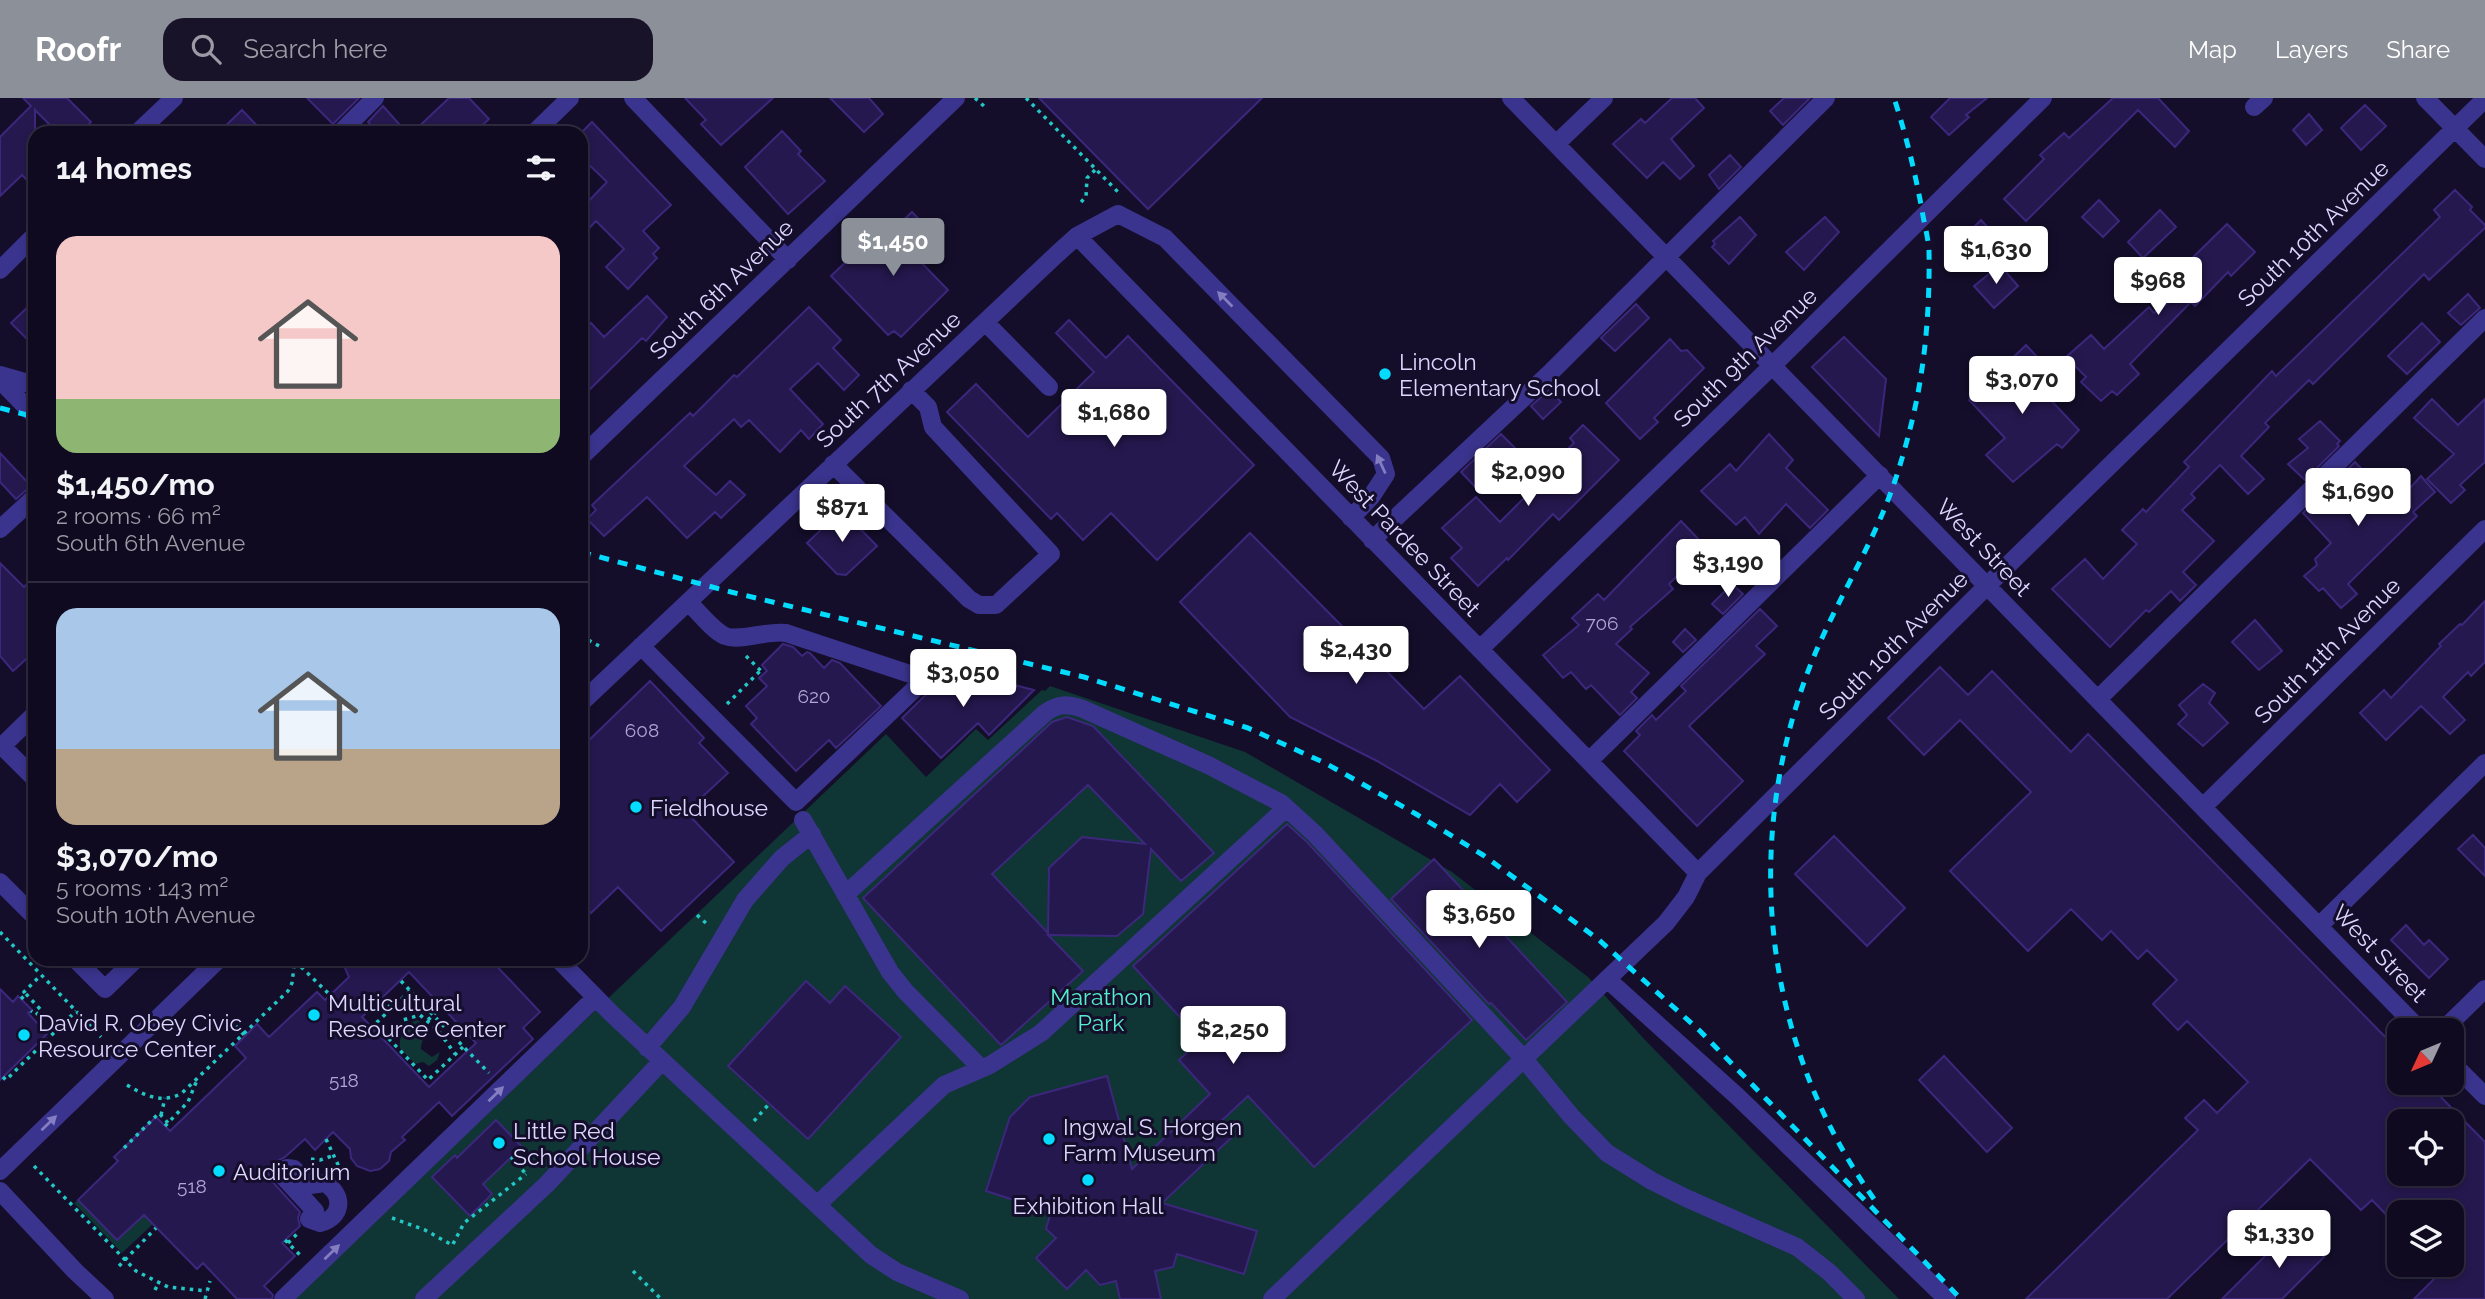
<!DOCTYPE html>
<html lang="en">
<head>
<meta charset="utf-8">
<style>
	:root { --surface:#0f0a20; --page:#181329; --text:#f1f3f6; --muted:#9b9aa5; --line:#2f2b3e; --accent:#8c9099 }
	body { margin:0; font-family:Raleway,sans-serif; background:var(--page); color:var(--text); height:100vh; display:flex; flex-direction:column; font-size:26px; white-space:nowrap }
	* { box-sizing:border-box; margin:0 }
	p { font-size:23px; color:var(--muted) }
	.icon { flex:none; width:38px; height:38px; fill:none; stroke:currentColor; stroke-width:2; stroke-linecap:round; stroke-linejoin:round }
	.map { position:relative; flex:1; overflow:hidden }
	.drawer { position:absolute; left:28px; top:28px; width:560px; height:840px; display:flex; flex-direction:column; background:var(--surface); border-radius:21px; box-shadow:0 4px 10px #0003,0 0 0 2px var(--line) }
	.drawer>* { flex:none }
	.needle { width:46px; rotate:226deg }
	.fabs { position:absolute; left:2387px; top:920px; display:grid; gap:14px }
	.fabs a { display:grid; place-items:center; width:77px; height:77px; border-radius:14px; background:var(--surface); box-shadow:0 4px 10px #0003,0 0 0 2px var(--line); font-size:35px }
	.price { position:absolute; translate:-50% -60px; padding:0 16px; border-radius:7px; background:#fff; color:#222; font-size:23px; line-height:46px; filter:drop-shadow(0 2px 4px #0008) }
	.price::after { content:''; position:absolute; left:50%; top:42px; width:21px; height:16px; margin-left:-10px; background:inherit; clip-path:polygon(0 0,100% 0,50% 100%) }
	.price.active { background:var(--accent); color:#fff }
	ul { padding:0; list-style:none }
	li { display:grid; align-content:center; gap:14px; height:371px; padding:0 28px }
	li+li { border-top:2px solid var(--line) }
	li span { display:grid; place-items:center; height:217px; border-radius:21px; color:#555 }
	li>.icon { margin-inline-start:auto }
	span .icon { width:126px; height:126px; fill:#fffc; stroke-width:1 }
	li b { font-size:30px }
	h2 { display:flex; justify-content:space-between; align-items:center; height:84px; padding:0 28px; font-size:30px }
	header { display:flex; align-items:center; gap:42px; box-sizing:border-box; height:98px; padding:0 35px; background:var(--accent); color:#fff }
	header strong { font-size:33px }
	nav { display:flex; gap:38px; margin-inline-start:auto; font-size:24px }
	.search { width:490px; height:63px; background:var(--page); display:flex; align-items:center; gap:18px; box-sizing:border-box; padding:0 24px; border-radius:21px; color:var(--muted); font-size:26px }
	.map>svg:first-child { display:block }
	.green { fill:#103535 }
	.building { fill:#25184e; stroke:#3c277c; stroke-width:2; fill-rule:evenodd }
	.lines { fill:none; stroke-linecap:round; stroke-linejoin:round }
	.path { stroke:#23c7c4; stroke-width:3.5; stroke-dasharray:3.5 5; stroke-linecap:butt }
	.minor { stroke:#3b348e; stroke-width:18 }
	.rail { stroke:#03dcff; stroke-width:5; stroke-dasharray:10 9; stroke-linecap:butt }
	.path-bridge { stroke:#23c7c4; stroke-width:3.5; stroke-dasharray:3.5 5; stroke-linecap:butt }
	.oneway { fill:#847dc1 }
	.poi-dot { fill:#03dcff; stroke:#140e2b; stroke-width:2.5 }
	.labels { text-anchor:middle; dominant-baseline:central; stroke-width:6; stroke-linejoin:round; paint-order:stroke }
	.number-label { font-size:19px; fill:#afa7d3 }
	.street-label { font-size:23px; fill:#ddd7ff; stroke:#140e2b }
	.poi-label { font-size:23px; fill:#ddd7ff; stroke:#140e2b; text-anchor:start }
	.park-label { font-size:23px; fill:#56eccd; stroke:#140e2b }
</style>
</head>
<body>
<header>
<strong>Roofr</strong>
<div class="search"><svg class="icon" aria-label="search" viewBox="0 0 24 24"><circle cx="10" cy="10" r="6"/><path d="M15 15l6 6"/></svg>Search here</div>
<nav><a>Map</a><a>Layers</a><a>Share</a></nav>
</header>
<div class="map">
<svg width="2485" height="1201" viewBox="0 0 2485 1201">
	<rect width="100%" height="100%" fill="#140e2b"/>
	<path class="green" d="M1050,588L1245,654L1452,774L1588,879L1645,942L1899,1201H292L886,636L926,679L976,631L988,642L1042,592L1045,593Z
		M417,922C433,929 421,939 421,951L432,959L440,954L437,962L429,968L423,964L415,966L400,950C398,938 405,926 417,922Z
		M78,1102L117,1142L144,1117L153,1126L122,1155L74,1105Z"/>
	<path class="building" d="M23,0H67L91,24L79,35H58L35,12V90L22,77L0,98V39L31,8Z
		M307,0H359L333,26Z
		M449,0H469L489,21L474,35H412Z
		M685,0H773L721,47L701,26L706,22Z
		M830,0H869L883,16L864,34Z
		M1039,0H1262L1148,111Z
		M1672,0H1695L1704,10L1671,41L1694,68L1680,81L1663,64L1647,80L1613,46L1641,21L1645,25Z
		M1784,0H1810L1783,27L1770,13Z
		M1950,0H1987L1966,17L1969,19L1949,37L1931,19Z
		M2113,0H2158L2189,33L2175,49L2138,12L2026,123L2004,101L2044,61L2040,57L2064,35L2069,40Z
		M2365,7L2386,28L2361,52L2341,30Z
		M383,8L407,35H379L368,24Z
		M242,12L264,35H218Z
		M2309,16L2322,32L2306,47L2293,32Z
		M592,24L671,107L643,133L659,150L653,156L657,160L628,191L606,169L624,151L596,123L581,139V111L607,84L581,59V35Z
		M782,33L801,53L798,56L825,83L788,116L745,69Z
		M1730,57L1741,69L1719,91L1709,77Z
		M2455,92L2472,109L2470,112L2485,127V130L2429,182L2424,176L2313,286L2309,282L2265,325L2269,329L2241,358L2264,381L2248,396L2220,367L2191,396L2195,400L2182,412L2214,443L2183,474L2196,487L2180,503L2171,493L2149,514L2146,512L2110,549L2052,491L2085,461L2103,481L2137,446L2122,432L2143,411L2146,414L2189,369L2184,364L2272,273L2276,278L2440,119L2434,112Z
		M2099,102L2119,123L2103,139L2082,119Z
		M2160,112L2176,129L2143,160L2128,144Z
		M912,114L934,137L913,156L948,192L901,239L894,233L888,237L831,178L855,155L859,159L888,129L892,133Z
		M1740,119L1756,137L1729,166L1712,149L1715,146L1713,143Z
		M1825,119L1839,134L1804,172L1786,154Z
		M1981,122L2002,145L1983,162L1963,140Z
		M2227,126L2255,154L2231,178L2228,174L2195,208L2191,204L2130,266L2139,276L2117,297L2112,293L2101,303L2081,284L2086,279L2066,259L2091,237L2104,251L2149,209L2154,215L2182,195L2177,190L2188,179L2180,172Z
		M2000,167L2018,188L1994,210L1974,188Z
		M2468,196L2480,210L2461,227L2448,215Z
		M647,198L667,219L646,243L642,240L581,300V235L591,225L604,239Z
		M35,202V249L11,225Z
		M1636,206L1649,220L1615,253L1601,240Z
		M809,209L841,242L833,250L859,277L844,292L818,265L790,291L823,326L809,341L801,332L780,354L749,322L741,329L734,321L684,368L716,397L730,383L745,397L721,420L715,414L687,440L647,399L604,438L587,421L596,412L592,407L690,315L693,318L734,277L737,279Z
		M1069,222L1106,260L1128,238L1254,367L1157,462L1111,415L1083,442L1057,415L1051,421L947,314L976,286L1028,339L1094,274L1056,235Z
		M2422,225L2440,244L2407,276L2388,258Z
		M1844,239L1886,281L1879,338L1812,269Z
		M1670,241L1681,253L1687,252L1704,270L1654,320L1658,324L1640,341L1606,305Z
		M2026,247L2041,263L2027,277L2079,332L2062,350L2057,346L2013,384L1986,357L2005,340L1969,302Z
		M1549,292L1561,304L1543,321L1531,308Z
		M2432,301L2458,327L2485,301V364L2460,387L2465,392L2451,405L2427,381L2454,356L2414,320Z
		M2320,323L2340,343L2337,346L2339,348L2305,382L2288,366L2308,350L2299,341Z
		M1583,327L1619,362L1559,422L1553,416L1508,462L1507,460L1478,488L1451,460L1462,450L1442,430L1476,399L1500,424L1531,393L1528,390L1574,345L1570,340Z
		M1501,336L1516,351L1497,370L1499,373L1479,393L1461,374Z
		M1769,336L1793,362L1786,370L1828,412L1810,430L1786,406L1759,436L1745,419L1736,427L1701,393L1730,366L1736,373Z
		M0,355L31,388L16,401L0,384Z
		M2355,364L2384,394L2388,390L2400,401L2421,378L2435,394L2413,414L2417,418L2348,486L2357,496L2341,510L2323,490L2319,493L2304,478L2317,467L2315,461L2331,445L2303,415Z
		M842,412L877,448L846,477L837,476L807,445Z
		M1681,423L1706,449L1669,486L1673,491L1630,529L1632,531L1616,546L1649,575L1631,594L1637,600L1620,617L1591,587L1586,591L1571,574L1563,580L1543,557L1579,527L1572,520L1598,496L1604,502Z
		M1250,435L1424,611L1460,578L1550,672L1517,704L1500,686L1470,717L1377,663L1290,619L1180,504Z
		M0,465L24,489L35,478V553L13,573L0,558Z
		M1732,486L1743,496L1723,516L1712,506Z
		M2485,503V564L2471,578L2468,574L2443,599L2465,622L2450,636L2421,608L2386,642L2360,615L2384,592L2391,600L2441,548L2439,546L2460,526L2462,527Z
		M1760,511L1777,528L1756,548L1765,556L1689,628L1743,683L1697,728L1624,653L1640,637L1636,633L1652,617L1656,622L1686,593L1681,588Z
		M2255,522L2282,553L2259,572L2232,544Z
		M1685,531L1696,542L1683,554L1673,544Z
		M783,546L793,549L802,558L807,554L810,555L824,570L832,562L840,565L881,608L836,650L829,642L796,673L751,626L757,620L746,608L767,588L759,580L767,573L762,567Z
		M1940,569L1968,597L1992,573L2071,654L2088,636L2399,953V985H2415L2424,994L2430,988L2485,1044V1201H2414L2448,1167H2452V1115H2399V1130L2372,1102L2361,1112L2310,1061L2167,1201H2026L2198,1032L2185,1020L2204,1002L2217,1015L2248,984L2187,923L2178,932L2153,906L2177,882L2147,852L2138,861L2111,833L2102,842L2071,811L2028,853L1950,773L2031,694L1960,622L1924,657L1888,620ZM2399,1024H2452V1076H2399Z
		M952,571L1034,592L989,637L978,625L941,660L902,620Z
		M650,583L704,640L699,645L728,675L686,714L734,764L661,833L618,789L591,815L581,805V650Z
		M2203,586L2215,595L2209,605L2228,625L2203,648L2178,626L2187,617L2179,607Z
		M1067,619L1093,628L1214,755L1181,783L1151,751L1143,816L1117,838L1048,837L1083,873L1001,947L863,800L1052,624ZM1088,687L1145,746L1082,739L1049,770L1048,835L992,776Z
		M1287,726L1307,744L1472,922L1314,1069L1248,998L1219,1025L1232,1039L1162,1105L1257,1133L1244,1176L1177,1156L1173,1169L1155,1173L1161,1201H1120L1116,1183L1100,1187L1086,1172L1067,1191L1036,1160L1056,1140L1046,1131L1051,1114L986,1093L1010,1019L1030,999L1107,978L1132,1071L1210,996L1179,962L1201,942L1133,868Z
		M2473,737L2485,750V778L2458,751Z
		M1834,738L1905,810L1867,848L1795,776Z
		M1434,761L1567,904L1526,942L1491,905L1489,906L1391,801Z
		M2406,827L2424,847L2429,842L2448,861L2429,880L2391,842Z
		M341,861H490L540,914L523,930L533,941L452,1018L439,1004L402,1039L405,1042L391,1054L389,1063L380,1071L370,1073L357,1068L351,1060L350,1051L333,1034L315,1052L305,1041L285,1059L270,1067L268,1073L270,1081L300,1114L298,1120L300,1128L282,1145L295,1158L264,1188L273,1197L272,1201H237L203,1165L197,1171L144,1117L117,1142L78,1102L118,1063L114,1059L156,1019L170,1033L246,960L235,948L257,926L269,939L317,894L325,902L349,879ZM409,874L476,945L429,989L362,919Z
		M806,883L830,905L845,888L901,939L808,1041L728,968Z
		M0,891L13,904L18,898L32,912L28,915L47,936L0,982Z
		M1944,958L2012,1030L1987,1054L1919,982Z
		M496,1022L522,1049L483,1086L492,1096L470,1118L432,1079L455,1057L457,1060Z
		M2294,1129L2324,1159L2282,1201H2222Z"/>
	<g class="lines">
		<path class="path" d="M975,0L986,10
			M1026,0L1120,96
			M1081,104L1086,99L1087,80L1095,72
			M581,538L601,549
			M581,558L587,563
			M746,558L764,576
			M727,606L760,573
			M697,817L708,827
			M0,834L101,939
			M295,863L330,897
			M410,893L375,926L428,982L463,949
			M26,896L41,912L36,917L31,913
			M383,900L392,910
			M21,901L26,896L24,894L41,877
			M428,922L442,908
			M236,928L245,938
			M395,936L403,922L420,917L438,932L455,956
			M453,938L489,975
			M3,979L6,982L76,913
			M127,987C145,998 163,1006 182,995L288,893L292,885L295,861
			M161,1017L165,1000
			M754,1023L769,1006
			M165,1028L188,1004L197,982
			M326,1041L340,1071
			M124,1050L159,1015L168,1025
			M511,1059L526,1076
			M311,1061L320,1062L332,1058
			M34,1068L136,1173L168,1189L207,1193
			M392,1120L425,1132L452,1147
			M285,1142L300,1157
			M288,1145L298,1135
			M453,1146L464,1125L526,1076
			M119,1168L156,1130
			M633,1173L661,1201
			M155,1192L158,1186
			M205,1201L210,1183"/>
		<path class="minor" d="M633,0L788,162
			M1511,0L2421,933
			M2425,0L2485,61
			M2254,9L2264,0
			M137,35L174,0
			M340,35L375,0
			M534,35L570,0
			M1556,46L1604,0
			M1077,138L1698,775
			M0,172L35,137
			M985,224L1049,289
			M0,277L35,287
			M0,282L35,318
			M581,359L956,0
			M833,366L969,501L979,507H996L1051,456L933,329L928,309L911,292
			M0,431L35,399
			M1372,442L1552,273L1826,0
			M641,548L796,704L925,581L786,535C767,532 740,544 725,538C712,532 699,514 688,504
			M1480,551L1772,268L2043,0
			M2098,601L2485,220
			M581,605L1057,156L1077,138L1118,116L1165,140L1381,360L1386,376L1371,399L1351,420
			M2,648L35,681
			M0,650L35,616
			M1589,663L1880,377
			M2203,709L2485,431
			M803,722L890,874L905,893L981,970
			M0,784L35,819
			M846,796L1045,615C1059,605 1068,606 1083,611L1208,667L1281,705L1315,736L1524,961L1571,1018L1607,1055L1652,1083L1686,1100L1797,1149L1829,1174L1856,1201
			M2319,828L2485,665
			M75,861L105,891L136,861
			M558,861L613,917L871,1157L897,1174L960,1201
			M1607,881L1738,999L1947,1201
			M2442,933L2485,891
			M647,950L682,909L745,802L782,760L812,736
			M2452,965L2485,998
			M287,1070L294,1071L310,1087L325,1085C344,1097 343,1119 320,1125L309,1121L315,1113L279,1074Z
			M0,1073L219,861
			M0,1093L75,1173L105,1201
			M817,1107L944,987L990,967L1041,935L1286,710
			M283,1201L595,900
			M424,1201L547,1086L662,963
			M1272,1201L1666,825L1686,799L1698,775L2006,469L2485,1"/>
		<path class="rail" d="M0,310L35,319
			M581,454L731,494L1084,579L1248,630L1325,665L1416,716L1483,757L1598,841L1700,933L1961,1201
			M1874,1101C1764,947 1742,752 1807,576C1827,522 1858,472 1881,419C1893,392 1903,359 1910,331C1925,273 1930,212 1929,152C1928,139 1924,125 1922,112C1915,74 1906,37 1894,0"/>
		<path class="path-bridge" d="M401,883L453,938"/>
	</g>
	<defs><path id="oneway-solid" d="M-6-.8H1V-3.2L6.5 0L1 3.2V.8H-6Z" transform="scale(1.75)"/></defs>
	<g class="oneway">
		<use href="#oneway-solid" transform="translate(1225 201) rotate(-135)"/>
		<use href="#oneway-solid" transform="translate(1381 366) rotate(-115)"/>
		<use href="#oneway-solid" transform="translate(496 996) rotate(-44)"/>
		<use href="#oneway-solid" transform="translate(49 1025) rotate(-44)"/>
		<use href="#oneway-solid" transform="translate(332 1154) rotate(-44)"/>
	</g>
	<g class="poi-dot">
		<circle cx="1385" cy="276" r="7"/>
		<circle cx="636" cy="709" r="7"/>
		<circle cx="314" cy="917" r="7"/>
		<circle cx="24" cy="937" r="7"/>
		<circle cx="1049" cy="1041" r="7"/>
		<circle cx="499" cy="1045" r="7"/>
		<circle cx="219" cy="1073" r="7"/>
		<circle cx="1088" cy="1082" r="7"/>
	</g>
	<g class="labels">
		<g class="number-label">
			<text x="1602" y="525">706</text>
			<text x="814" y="598">620</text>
			<text x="642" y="632">608</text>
			<text x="344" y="982">518</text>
			<text x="192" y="1088">518</text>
		</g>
		<g class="street-label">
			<text transform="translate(2313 135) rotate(-44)">South 10th Avenue</text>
			<text transform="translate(721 191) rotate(-44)">South 6th Avenue</text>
			<text transform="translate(1745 259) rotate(-44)">South 9th Avenue</text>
			<text transform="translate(888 281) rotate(-43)">South 7th Avenue</text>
			<text transform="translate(1405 440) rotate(46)">West Pardee Street</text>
			<text transform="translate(1984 449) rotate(46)">West Street</text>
			<text transform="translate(1893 547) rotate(-45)">South 10th Avenue</text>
			<text transform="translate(2327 552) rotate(-45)">South 11th Avenue</text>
			<text transform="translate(2380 855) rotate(46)">West Street</text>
		</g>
		<g class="poi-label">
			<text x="1399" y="263">Lincoln<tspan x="1399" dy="26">Elementary School</tspan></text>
			<text x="650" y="709">Fieldhouse</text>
			<text x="328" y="904">Multicultural<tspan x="328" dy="26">Resource Center</tspan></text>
			<text x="38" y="924">David R. Obey Civic<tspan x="38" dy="26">Resource Center</tspan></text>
			<text x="1063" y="1028">Ingwal S. Horgen<tspan x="1063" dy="26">Farm Museum</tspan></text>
			<text x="513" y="1032">Little Red<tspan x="513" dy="26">School House</tspan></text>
			<text x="233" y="1073">Auditorium</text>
			<text x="1088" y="1107" text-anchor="middle">Exhibition Hall</text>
		</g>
		<g class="park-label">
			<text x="1101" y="898">Marathon<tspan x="1101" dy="26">Park</tspan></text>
		</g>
	</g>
</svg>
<div class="fabs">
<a><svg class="needle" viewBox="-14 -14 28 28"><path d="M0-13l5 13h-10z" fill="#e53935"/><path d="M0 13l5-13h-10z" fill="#9b9aa5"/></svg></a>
<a><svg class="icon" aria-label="locate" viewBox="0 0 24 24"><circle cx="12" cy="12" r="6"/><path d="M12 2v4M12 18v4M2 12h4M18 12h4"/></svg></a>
<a><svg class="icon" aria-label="layers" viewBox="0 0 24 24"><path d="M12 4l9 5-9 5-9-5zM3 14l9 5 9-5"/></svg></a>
</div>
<b class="price active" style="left:893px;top:180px">$1,450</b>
<b class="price" style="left:1996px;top:188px">$1,630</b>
<b class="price" style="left:2158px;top:219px">$968</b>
<b class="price" style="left:2022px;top:318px">$3,070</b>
<b class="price" style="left:1114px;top:351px">$1,680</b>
<b class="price" style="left:1528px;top:410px">$2,090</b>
<b class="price" style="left:2358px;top:430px">$1,690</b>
<b class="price" style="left:842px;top:446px">$871</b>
<b class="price" style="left:1728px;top:501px">$3,190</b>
<b class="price" style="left:1356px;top:588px">$2,430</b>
<b class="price" style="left:963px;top:611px">$3,050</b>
<b class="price" style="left:1479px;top:852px">$3,650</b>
<b class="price" style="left:1233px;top:968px">$2,250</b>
<b class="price" style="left:2279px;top:1172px">$1,330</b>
<section class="drawer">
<h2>14 homes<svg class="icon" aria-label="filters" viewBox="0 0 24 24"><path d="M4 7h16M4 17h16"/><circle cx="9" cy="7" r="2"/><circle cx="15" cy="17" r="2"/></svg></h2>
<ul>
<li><span style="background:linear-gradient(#f6c9c9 75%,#8fb573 0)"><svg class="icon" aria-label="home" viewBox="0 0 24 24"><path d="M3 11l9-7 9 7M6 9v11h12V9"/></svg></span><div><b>$1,450/mo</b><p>2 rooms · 66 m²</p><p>South 6th Avenue</p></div></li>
<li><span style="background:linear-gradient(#a9c7e8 65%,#b9a48a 0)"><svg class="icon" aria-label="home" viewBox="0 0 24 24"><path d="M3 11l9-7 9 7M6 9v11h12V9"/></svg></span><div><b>$3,070/mo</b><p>5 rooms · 143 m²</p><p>South 10th Avenue</p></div></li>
</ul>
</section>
</div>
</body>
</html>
